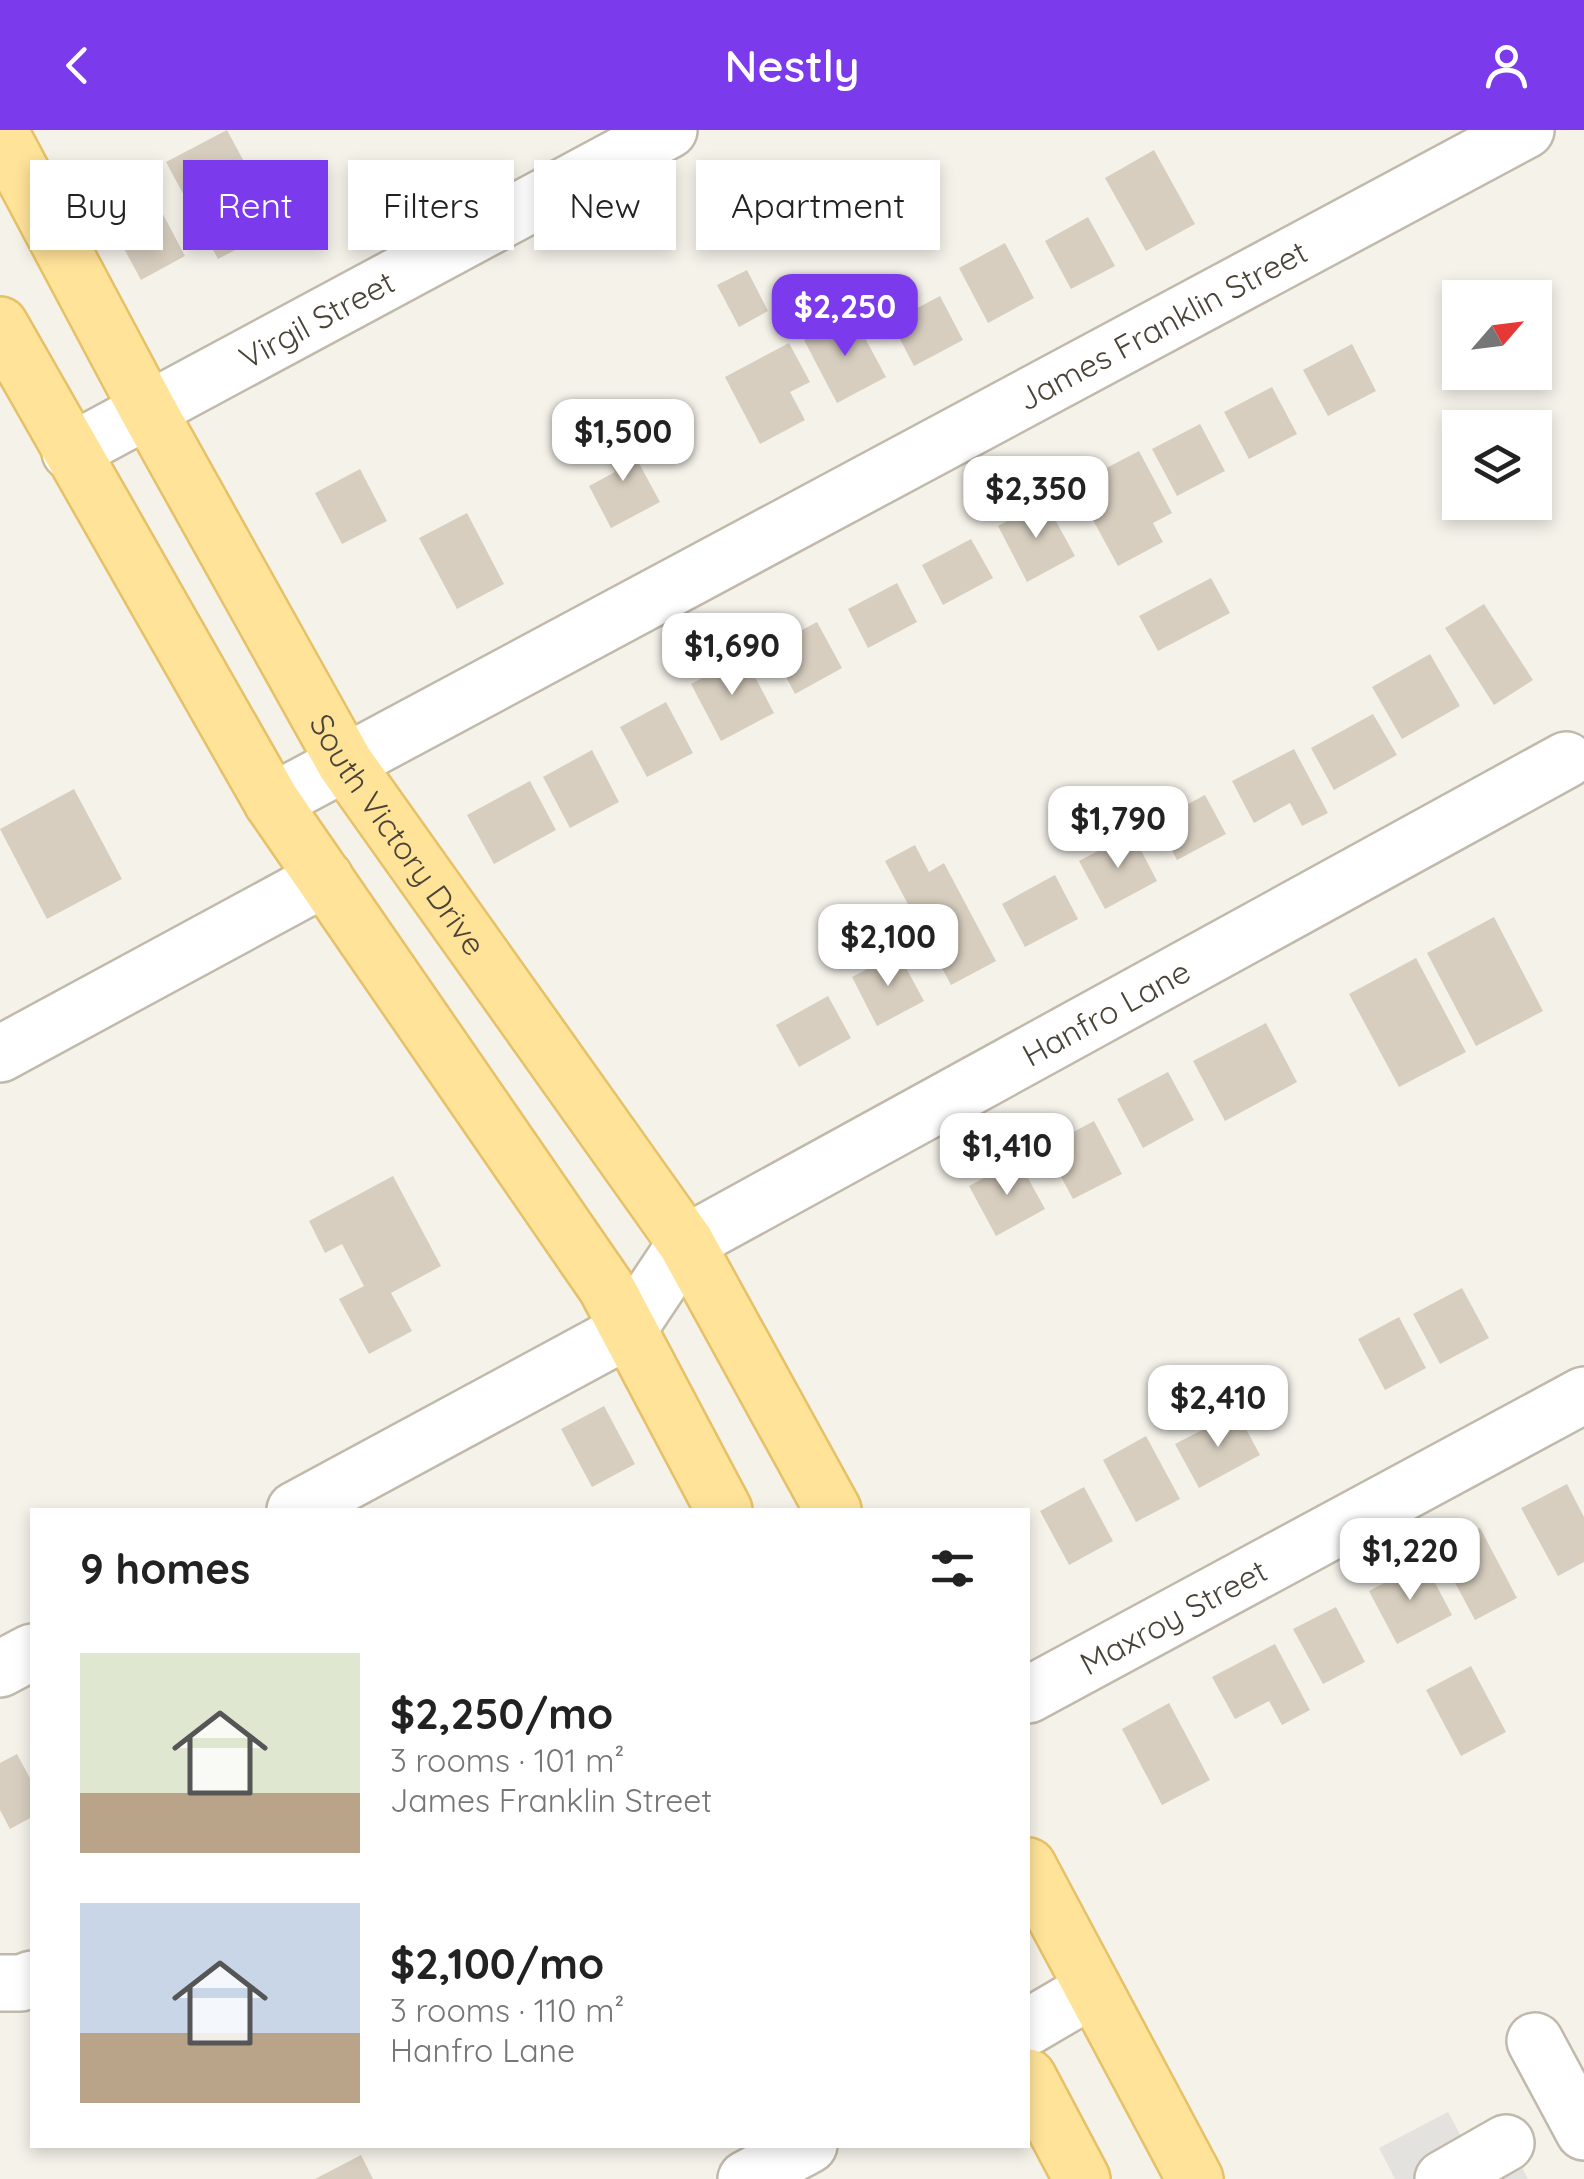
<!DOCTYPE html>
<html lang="en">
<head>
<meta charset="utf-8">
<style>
	:root { --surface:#fff; --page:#f2f2f2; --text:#222; --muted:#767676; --accent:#7c3aed }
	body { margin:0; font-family:Quicksand,sans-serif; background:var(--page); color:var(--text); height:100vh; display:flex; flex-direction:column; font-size:38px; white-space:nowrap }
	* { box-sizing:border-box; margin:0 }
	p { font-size:32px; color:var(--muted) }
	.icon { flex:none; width:55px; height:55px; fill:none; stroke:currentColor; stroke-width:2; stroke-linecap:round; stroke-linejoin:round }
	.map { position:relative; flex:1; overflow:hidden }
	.details { position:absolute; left:30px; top:1378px; width:1000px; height:640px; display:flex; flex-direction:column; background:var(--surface); border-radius:0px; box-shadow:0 5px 15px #0003 }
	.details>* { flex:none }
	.top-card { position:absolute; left:30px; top:30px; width:1000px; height:90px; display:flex; gap:20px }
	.needle { width:65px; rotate:62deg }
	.buttons { position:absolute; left:1442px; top:150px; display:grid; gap:20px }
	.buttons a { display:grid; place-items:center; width:110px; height:110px; border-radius:0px; background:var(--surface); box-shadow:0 5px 15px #0003; font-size:50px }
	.price { position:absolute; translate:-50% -85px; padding:0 22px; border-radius:20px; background:#fff; color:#222; font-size:32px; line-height:65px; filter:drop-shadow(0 2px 5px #0008) }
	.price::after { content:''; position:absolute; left:50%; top:60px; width:30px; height:22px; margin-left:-15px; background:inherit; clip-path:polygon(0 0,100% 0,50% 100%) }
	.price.current { background:var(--accent); color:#fff }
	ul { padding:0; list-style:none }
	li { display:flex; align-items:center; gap:30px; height:250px; padding:0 50px }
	li span { display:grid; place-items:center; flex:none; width:280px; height:200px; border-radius:0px; color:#555 }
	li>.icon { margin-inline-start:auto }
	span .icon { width:120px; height:120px; fill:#fffc; stroke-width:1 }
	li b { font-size:42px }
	h2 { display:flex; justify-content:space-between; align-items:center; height:120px; padding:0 50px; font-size:42px }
	.tag { padding:0 35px; border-radius:0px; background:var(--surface); box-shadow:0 5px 15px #0003; font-size:35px; line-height:90px }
	.tag.current { background:var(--accent); color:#fff }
	header { display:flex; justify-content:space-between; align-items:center; height:130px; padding:0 50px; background:var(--accent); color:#fff; font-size:45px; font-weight:600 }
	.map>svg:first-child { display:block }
	.parking { fill:#e4e2de }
	.building { fill:#d7cebf }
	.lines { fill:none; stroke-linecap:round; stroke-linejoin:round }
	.minor-casing { stroke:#c1baac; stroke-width:60 }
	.major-casing { stroke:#e6c167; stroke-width:60 }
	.minor { stroke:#fff; stroke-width:55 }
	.major { stroke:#ffe399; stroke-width:55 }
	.labels { text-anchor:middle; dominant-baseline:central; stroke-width:8; stroke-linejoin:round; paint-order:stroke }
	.street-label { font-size:32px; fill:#494338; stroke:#fff }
</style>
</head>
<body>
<header><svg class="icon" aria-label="back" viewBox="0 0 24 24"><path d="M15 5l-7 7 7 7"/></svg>Nestly<svg class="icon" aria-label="person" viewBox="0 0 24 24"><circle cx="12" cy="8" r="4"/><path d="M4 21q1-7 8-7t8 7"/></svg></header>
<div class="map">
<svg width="1584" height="2049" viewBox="0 0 1584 2049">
	<rect width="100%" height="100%" fill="#f5f2ea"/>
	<path class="parking" d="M1448,1982L1465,2013L1522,2037L1528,2049H1395L1379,2018Z"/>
	<path class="building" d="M227,0L279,97L218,129L166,32Z
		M1154,20L1195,94L1146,121L1105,48Z
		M147,54L185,126L141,150L102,78Z
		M1088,87L1115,136L1071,159L1045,111Z
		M1005,113L1034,168L988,193L959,138Z
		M747,140L768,181L739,197L717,155Z
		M940,166L963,210L914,236L891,192Z
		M852,184L886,247L837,273L804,210Z
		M789,213L810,252L790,262L805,290L760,314L725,247Z
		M1352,214L1376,261L1328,286L1303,240Z
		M1272,257L1297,304L1249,329L1224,282Z
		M1200,294L1225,341L1177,366L1152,319Z
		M622,302L660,372L611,398L589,356L615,342L600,314Z
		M1139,321L1172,383L1153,393L1163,412L1118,436L1074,355Z
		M360,339L387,391L342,414L315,363Z
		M1045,371L1075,426L1027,452L998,396Z
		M467,383L504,454L457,479L419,408Z
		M971,409L993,448L943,475L922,435Z
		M1211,448L1230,483L1158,521L1139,486Z
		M897,453L917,492L868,518L848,479Z
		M1484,474L1533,550L1494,575L1445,498Z
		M817,492L842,538L795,564L770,517Z
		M1430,524L1460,576L1402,609L1372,557Z
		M744,526L774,583L721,611L691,554Z
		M666,572L693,623L647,647L620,597Z
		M1373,584L1397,625L1334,660L1311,618Z
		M1294,619L1328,683L1302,696L1290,673L1254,693L1232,651Z
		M592,620L619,672L570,698L543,647Z
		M530,651L556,700L494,734L467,685Z
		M74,659L122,749L47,789L0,699Z
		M1205,665L1226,704L1177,730L1156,691Z
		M1132,703L1157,751L1105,779L1079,731Z
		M915,715L929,742L944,733L996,831L951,855L885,731Z
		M1055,745L1078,789L1025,817L1002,774Z
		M1494,787L1543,881L1476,916L1427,823Z
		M898,823L924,871L877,896L852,847Z
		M1416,828L1466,922L1399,957L1349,864Z
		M828,866L851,908L799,937L776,895Z
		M1266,893L1297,952L1225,991L1193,931Z
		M1168,942L1194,990L1143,1018L1117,969Z
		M1094,991L1122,1044L1073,1069L1045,1017Z
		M1018,1030L1045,1079L996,1106L969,1056Z
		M393,1046L441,1136L391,1163L412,1201L369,1224L339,1169L364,1156L342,1114L325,1123L309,1091Z
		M1462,1158L1489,1208L1440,1234L1413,1184Z
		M1399,1187L1426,1238L1385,1260L1358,1209Z
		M604,1276L635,1334L592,1357L561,1299Z
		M1237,1282L1260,1325L1199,1358L1175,1314Z
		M1146,1306L1180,1369L1136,1392L1103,1330Z
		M1567,1354L1584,1387V1432L1558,1446L1521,1378Z
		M1084,1357L1113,1411L1069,1435L1040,1381Z
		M1480,1398L1517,1468L1475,1490L1438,1421Z
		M1424,1432L1452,1485L1397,1514L1369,1461Z
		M1336,1477L1365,1532L1323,1554L1293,1499Z
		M1275,1514L1310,1580L1282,1595L1269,1571L1235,1589L1212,1547Z
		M1471,1536L1506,1602L1461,1626L1426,1560Z
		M1169,1573L1210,1650L1162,1675L1122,1599Z
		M17,1624L32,1652V1687L10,1699L0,1680V1633Z
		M361,2025L373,2049H315Z"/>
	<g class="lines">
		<g class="minor-casing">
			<g id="minor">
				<path id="s1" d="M70,322L669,0"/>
				<path id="s2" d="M272,672L1526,0"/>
				<path d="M0,924L325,748"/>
				<path id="s3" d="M295,1380L628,1200L686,1113L1566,630"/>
				<path d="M0,1539L32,1522"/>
				<path id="s4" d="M1028,1565L1584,1265"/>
				<path d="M0,1853H21L32,1849"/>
				<path d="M1028,1897L1093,1859"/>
				<path d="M1535,1911L1584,2002"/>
				<path d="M746,2049L809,2015"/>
				<path d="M1443,2049L1506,2013"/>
			</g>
		</g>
		<g class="major-casing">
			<g id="major">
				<path id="s5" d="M0,2L148,280L345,633L686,1113L833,1380"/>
				<path d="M0,195L272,672L606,1157L724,1380"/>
				<path d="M1028,1736L1195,2049"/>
				<path d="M1028,1947L1082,2049"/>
			</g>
		</g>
		<use href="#minor" class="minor"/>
		<use href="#major" class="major"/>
	</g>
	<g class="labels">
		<g class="street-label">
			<text stroke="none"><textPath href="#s1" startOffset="280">Virgil Street</textPath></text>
			<text stroke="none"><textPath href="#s2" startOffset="1010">James Franklin Street</textPath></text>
			<text stroke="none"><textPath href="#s5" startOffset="808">South Victory Drive</textPath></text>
			<text stroke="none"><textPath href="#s3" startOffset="962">Hanfro Lane</textPath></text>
			<text stroke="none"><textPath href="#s4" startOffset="165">Maxroy Street</textPath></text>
		</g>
	</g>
</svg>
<div class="buttons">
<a><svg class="needle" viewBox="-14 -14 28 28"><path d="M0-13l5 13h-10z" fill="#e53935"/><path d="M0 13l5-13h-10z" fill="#767676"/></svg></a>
<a><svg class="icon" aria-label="layers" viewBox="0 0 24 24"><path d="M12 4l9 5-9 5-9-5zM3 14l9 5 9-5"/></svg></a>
</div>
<b class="price current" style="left:845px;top:229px">$2,250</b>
<b class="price" style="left:623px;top:354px">$1,500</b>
<b class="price" style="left:1036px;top:411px">$2,350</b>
<b class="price" style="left:732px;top:568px">$1,690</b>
<b class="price" style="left:1118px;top:741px">$1,790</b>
<b class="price" style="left:888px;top:859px">$2,100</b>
<b class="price" style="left:1007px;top:1068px">$1,410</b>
<b class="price" style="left:1218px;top:1320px">$2,410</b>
<b class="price" style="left:1410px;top:1473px">$1,220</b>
<div class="top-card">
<a class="tag">Buy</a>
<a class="tag current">Rent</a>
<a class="tag">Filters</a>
<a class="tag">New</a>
<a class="tag">Apartment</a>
</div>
<section class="details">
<h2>9 homes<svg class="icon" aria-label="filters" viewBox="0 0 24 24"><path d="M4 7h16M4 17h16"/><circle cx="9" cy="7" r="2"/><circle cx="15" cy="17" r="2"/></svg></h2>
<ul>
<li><span style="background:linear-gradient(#dfe7d0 70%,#b9a48a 0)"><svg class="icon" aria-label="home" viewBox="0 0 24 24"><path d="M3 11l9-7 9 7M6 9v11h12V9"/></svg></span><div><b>$2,250/mo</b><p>3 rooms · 101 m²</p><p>James Franklin Street</p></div></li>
<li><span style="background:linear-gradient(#c9d6e8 65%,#b9a48a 0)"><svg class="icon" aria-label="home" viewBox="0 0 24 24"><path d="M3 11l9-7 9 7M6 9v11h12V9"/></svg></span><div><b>$2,100/mo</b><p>3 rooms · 110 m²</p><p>Hanfro Lane</p></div></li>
</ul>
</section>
</div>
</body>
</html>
